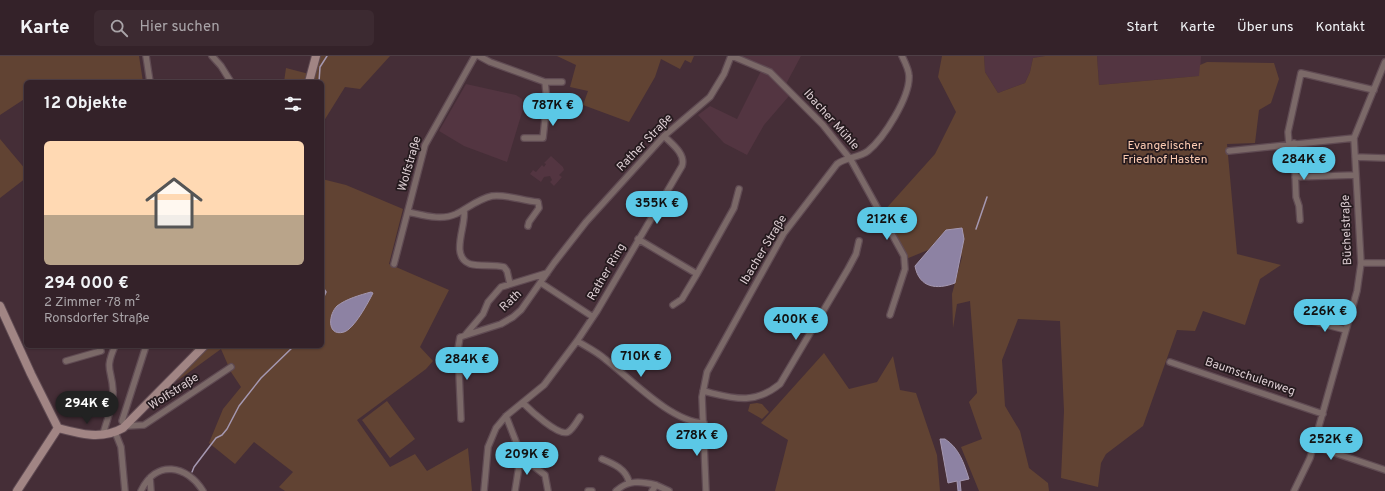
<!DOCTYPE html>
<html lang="de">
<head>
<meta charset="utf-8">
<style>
	:root { --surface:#342229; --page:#3c2a31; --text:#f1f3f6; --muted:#a9a4a8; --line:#4e3f46; --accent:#5bc8e6 }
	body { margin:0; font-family:Overpass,sans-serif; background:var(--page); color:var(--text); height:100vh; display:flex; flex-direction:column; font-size:15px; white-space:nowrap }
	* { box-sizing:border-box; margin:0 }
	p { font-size:13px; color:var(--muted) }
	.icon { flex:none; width:22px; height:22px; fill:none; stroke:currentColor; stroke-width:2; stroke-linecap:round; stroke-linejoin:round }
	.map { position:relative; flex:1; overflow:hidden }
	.panel { position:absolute; left:24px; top:24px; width:300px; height:268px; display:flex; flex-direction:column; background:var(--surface); border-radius:6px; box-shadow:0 1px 3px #0004,0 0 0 1px var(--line) }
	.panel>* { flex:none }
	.price { position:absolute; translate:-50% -34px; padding:0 9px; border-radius:14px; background:var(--accent); color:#111; font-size:13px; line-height:26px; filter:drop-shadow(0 1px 2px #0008) }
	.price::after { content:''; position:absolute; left:50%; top:24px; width:12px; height:9px; margin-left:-6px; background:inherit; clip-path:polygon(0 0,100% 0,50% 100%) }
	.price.on { background:#222; color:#fff }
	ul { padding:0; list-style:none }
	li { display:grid; align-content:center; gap:8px; height:212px; padding:0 20px }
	li span { display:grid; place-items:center; height:124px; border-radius:6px; color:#555 }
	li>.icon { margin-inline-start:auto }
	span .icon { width:72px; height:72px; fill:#fffc; stroke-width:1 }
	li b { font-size:17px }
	h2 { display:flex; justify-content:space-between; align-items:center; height:48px; padding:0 20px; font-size:17px }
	header { display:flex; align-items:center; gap:24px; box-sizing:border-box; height:56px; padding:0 20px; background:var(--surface); border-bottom:1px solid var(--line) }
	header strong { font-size:19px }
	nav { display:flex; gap:22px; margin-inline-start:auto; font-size:14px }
	.search { width:280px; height:36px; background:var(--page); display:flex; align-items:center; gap:10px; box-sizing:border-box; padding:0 14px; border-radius:6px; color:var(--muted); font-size:15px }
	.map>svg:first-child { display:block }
	.built { fill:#533541 }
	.green { fill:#614333 }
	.water { fill:#8d82a3; stroke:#a598b1 }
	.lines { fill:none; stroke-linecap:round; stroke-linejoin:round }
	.stream { stroke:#a598b1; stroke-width:1.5 }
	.street-casing { stroke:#604b53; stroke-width:8 }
	.secondary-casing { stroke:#604b53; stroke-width:10 }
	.street { stroke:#7b6968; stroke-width:5.5 }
	.secondary { stroke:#a18584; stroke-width:8 }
	.labels { text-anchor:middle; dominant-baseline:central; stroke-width:3.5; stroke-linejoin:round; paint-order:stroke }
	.street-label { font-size:12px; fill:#dccdd2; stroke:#251a1e }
	.park-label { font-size:12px; fill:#fdccb3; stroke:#251a1e }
</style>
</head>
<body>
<header>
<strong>Karte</strong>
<div class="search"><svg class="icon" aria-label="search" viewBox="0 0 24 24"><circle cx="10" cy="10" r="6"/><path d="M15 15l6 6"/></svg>Hier suchen</div>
<nav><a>Start</a><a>Karte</a><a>Über uns</a><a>Kontakt</a></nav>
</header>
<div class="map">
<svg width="1385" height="435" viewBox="0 0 1385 435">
	<rect width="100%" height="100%" fill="#452e37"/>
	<path class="built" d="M740,0H801L786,28L768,12Z
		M984,0H1045L1033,2L1030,16L1025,27L998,37L985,16Z
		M1097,0H1201L1200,20L1099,29Z
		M761,15L768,19L789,40L764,69L747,99L724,87L698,59L710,50L737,63Z
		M466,28L516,39L522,43L523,53L507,106L464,90L439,75Z
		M551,100L563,111L564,114L559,119L562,121L554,130L550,126L552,124L550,120L544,121L541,126L530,118L533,114L536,116L542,109L544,111L546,108L544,107Z"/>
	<path class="green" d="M0,0H139L143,26H57L55,24L51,26H26V42L0,59Z
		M320,0H390L360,33L345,31L322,68V26H284L286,12L309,18Z
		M557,0H694L691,7L685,4L680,13L661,3L655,21L629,66L583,49L588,35L570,31L576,9Z
		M942,0H984L985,16L998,37L1025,27L1030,16L1033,2L1045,0H1097L1099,29L1199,20L1200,9L1207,6L1274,7L1279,23L1271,47L1259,54L1255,87L1227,88L1237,198L1281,209L1260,223L1245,269L1203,255L1195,275L1177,274L1143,370L1106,398L1101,407L1098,431L1061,422L1064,355L1060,265L1018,263L1002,304L1005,350L1020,375L1029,412L1048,427L1049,435H979L961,391L982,383L969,346L977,337L970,245L957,248L953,272L952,238L962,201L946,174L928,194L906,203L883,156L935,98L956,56L938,21Z
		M0,83L26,114V122L0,142Z
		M322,123L346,129L403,153L389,208L449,234L420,291L433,305L426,313L357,364L390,411L415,398L427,415L468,392L472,435H285L279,431L293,416L254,386L235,408L209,387L223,353L241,331L231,316L221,293L177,325L189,299L196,290H322Z
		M824,297L849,333L877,326L893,300L900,334L916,337L937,399L940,435H775L788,384L761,367Z
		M387,345L415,383L390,402L362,364Z
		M757,347L762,348L769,356L762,363L748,355L750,348Z"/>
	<path class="water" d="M962,172L964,183L955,227C937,234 919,232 915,210L946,174Z
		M371,236L373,237C368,247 354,273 344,276C327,281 328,259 337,250C346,243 360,239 371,236Z
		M940,383H945C959,392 964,407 969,423L960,425L961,435H958L957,425L948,427Z"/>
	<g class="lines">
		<path class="stream" d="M319,26L320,11L327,0
			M976,173L987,141
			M322,230L326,236L322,245
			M192,416L194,411L216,382L222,379L227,373L239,350L261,322L294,290"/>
		<g class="street-casing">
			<path id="street" d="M146,0L150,26
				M212,0L221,10L231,26
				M479,0L490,6L545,26H562
				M732,0L770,16L823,69L851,104L904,200L905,213L890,259
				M524,82H543L547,45L545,26
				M1294,87L1296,141L1299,150L1300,164
				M1289,88L1288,76L1301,17L1374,34
				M1229,95L1354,82
				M1355,101L1385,102
				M1295,121L1356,119
				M464,154C467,169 449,200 470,208C481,211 493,208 504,211L507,215L510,228
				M408,156C423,159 441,165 456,158C468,152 478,143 492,140C507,138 523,145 538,146L539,152L529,166L528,170
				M638,183L697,218L682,243L673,249
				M1361,207H1385
				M394,208L425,89L475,0
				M697,218L734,152L739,133
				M541,227L593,261
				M1308,264L1346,274
				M466,278L483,258L488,246L501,231L547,217
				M577,285C587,291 597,296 605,303C631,323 671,366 704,367
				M146,290L122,365L126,370L144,369L231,311
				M66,305L101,295L98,290
				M1170,306L1323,358
				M703,335C733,342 753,350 780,328L848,213L856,198L859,185
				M523,347C530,354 559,381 568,376C573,373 577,365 580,361
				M506,360L522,401L545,419L548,435
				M461,363L458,293L460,281L501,268L513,261L521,254L554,207L586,166L664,80L710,41L724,18L731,0
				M115,376L121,391L125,435
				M103,378C106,367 114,347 113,335C112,312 104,315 115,290
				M1314,390L1385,414
				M602,403C614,408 626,413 629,426
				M150,422L151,435
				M141,435C156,403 187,409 203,435
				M484,435L488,391L496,372L506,360L544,329L577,285L597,255L682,110C686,98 672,88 664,80
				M515,435L519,410L522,401
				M588,435H592
				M616,435C628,424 640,425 656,429
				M652,435L656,429L669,435
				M706,435L702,341L707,316L784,177L837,108C846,101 859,102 868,95C884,82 910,41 909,20C909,14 905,6 902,0
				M1294,435L1310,402L1357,235L1361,207L1354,82L1385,6"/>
		</g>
		<g class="secondary-casing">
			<path id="secondary" d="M309,26L316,0
				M0,250L31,318L58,372
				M58,372C80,378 102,384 123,372L204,290
				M17,435L58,372"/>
		</g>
		<use href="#street" class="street"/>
		<use href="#secondary" class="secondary"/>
	</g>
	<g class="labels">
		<g class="street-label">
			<text transform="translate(831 64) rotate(48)">Ibacher Mühle</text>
			<text transform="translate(645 87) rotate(-46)">Rather Straße</text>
			<text transform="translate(410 108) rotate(-74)">Wolfstraße</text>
			<text transform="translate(1347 174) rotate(-92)">Büchelstraße</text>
			<text transform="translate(764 194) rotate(-59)">Ibacher Straße</text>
			<text transform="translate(607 216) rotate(-60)">Rather Ring</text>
			<text transform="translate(511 245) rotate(-44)">Rath</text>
			<text transform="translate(1250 321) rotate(19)">Baumschulenweg</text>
			<text transform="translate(174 336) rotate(-33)">Wolfstraße</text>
		</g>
		<g class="park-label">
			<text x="1165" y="90">Evangelischer<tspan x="1165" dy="14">Friedhof Hasten</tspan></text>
		</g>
	</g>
</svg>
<b class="price" style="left:553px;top:71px">787K €</b>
<b class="price" style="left:1304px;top:125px">284K €</b>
<b class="price" style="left:657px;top:169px">355K €</b>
<b class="price" style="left:887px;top:185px">212K €</b>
<b class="price" style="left:1325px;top:277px">226K €</b>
<b class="price" style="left:796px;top:285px">400K €</b>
<b class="price" style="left:641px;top:322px">710K €</b>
<b class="price" style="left:467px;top:325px">284K €</b>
<b class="price on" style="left:87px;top:369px">294K €</b>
<b class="price" style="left:697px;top:401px">278K €</b>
<b class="price" style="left:1331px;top:405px">252K €</b>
<b class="price" style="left:527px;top:420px">209K €</b>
<section class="panel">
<h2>12 Objekte<svg class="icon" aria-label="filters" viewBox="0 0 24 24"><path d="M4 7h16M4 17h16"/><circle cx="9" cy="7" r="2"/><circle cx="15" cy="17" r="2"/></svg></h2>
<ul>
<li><span style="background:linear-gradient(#ffd9b3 60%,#b9a48a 0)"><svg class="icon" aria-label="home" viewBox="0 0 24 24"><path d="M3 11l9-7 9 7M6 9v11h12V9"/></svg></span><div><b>294 000 €</b><p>2 Zimmer · 78 m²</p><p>Ronsdorfer Straße</p></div></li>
</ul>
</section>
</div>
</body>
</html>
